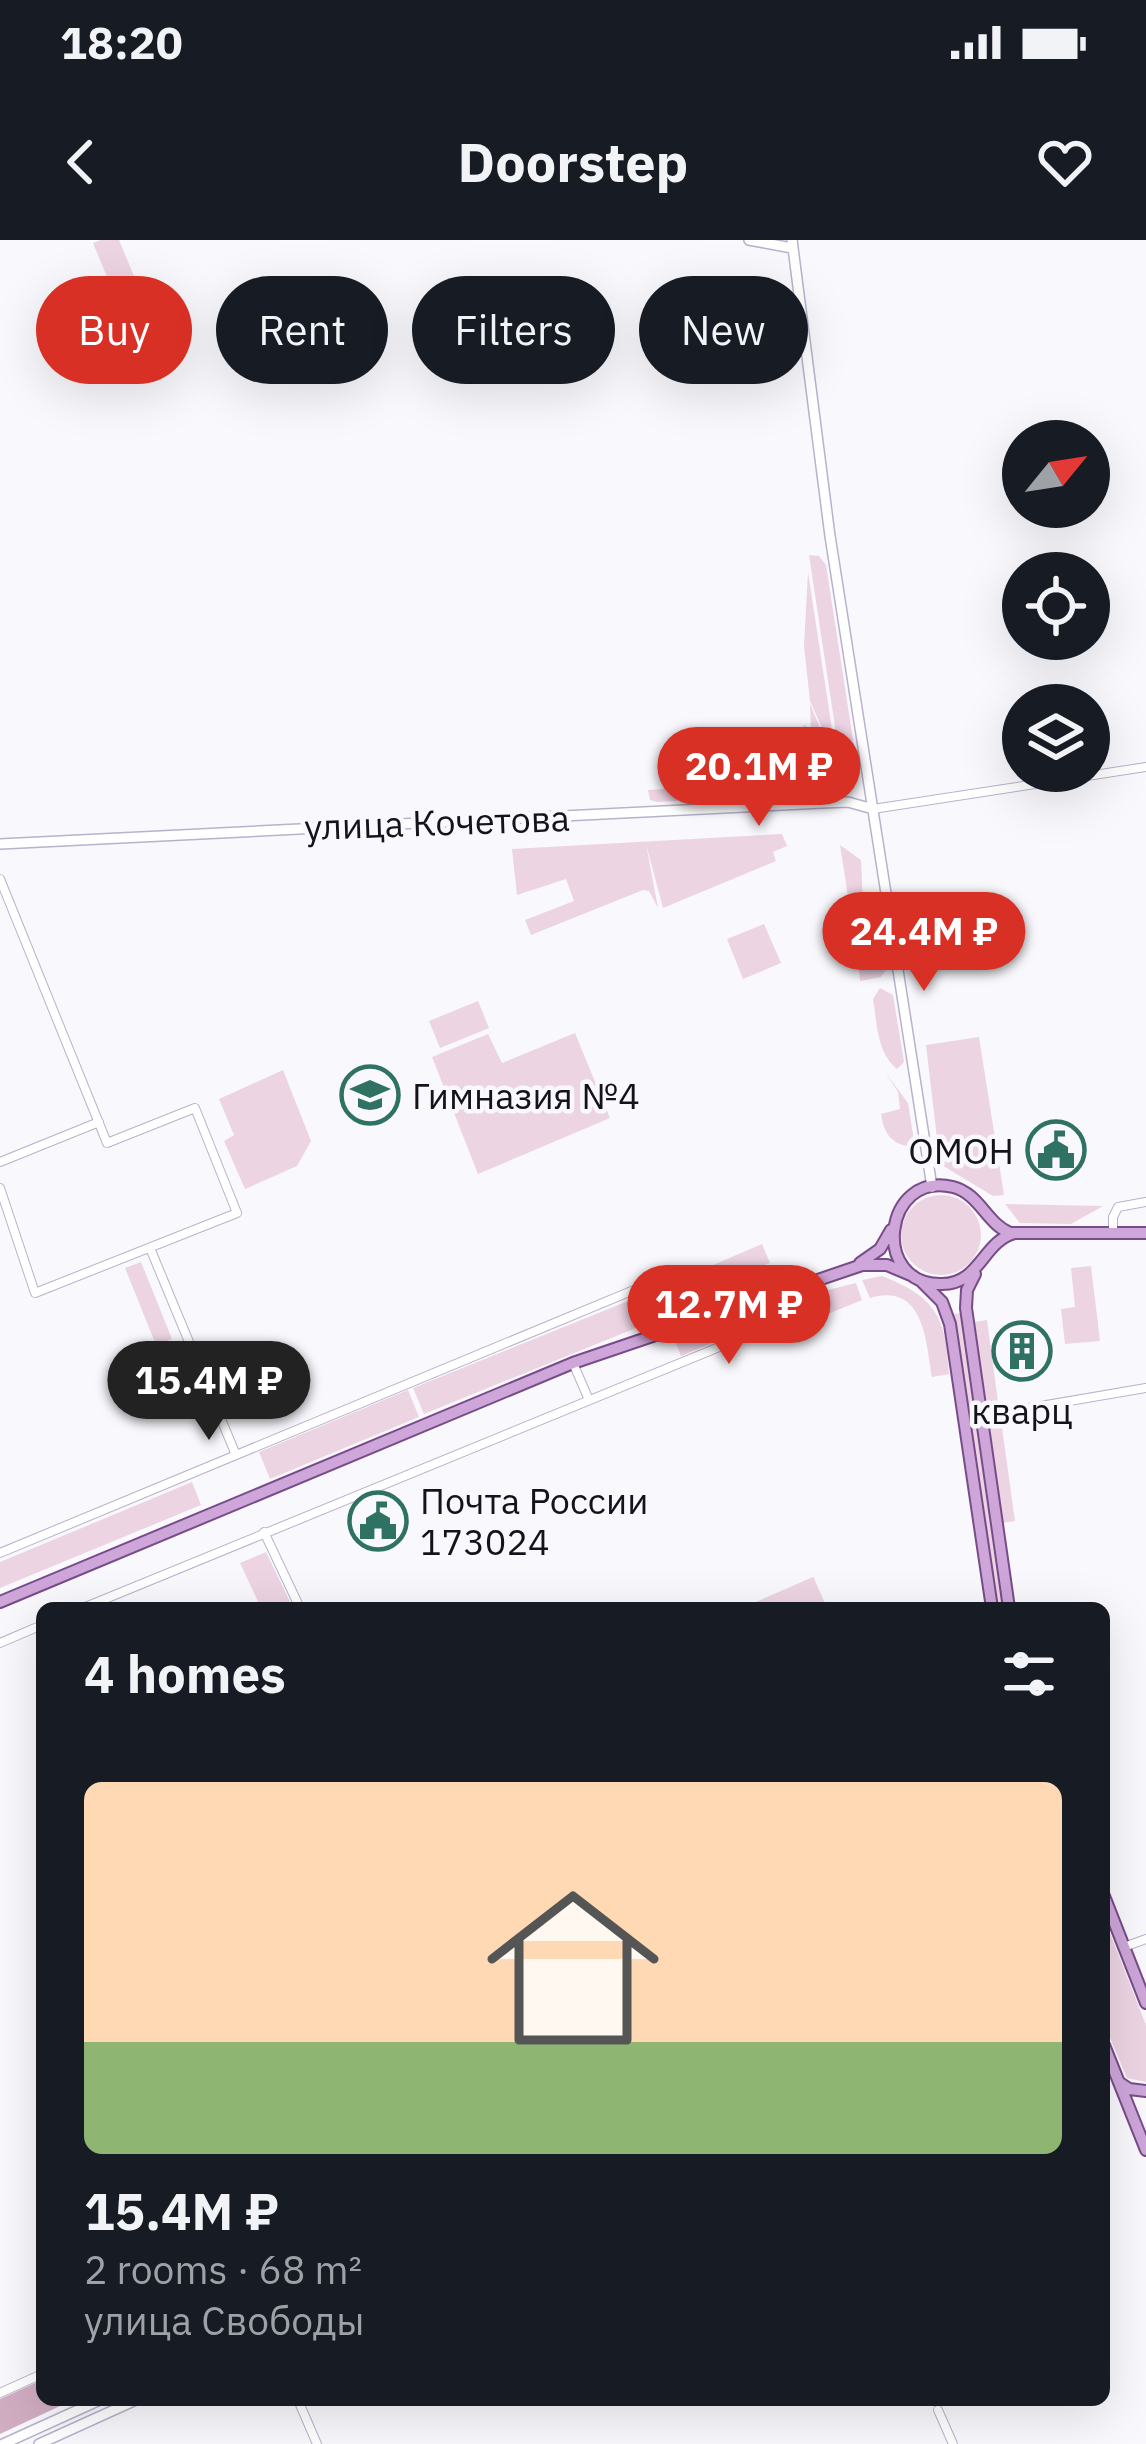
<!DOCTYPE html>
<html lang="en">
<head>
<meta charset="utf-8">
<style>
	:root { --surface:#171b24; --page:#242831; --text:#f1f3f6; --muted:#9ea1a6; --accent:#d93025 }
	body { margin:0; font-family:"IBM Plex Sans",sans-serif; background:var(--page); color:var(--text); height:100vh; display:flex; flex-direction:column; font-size:45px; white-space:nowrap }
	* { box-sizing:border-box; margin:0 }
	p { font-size:39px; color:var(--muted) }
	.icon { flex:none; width:66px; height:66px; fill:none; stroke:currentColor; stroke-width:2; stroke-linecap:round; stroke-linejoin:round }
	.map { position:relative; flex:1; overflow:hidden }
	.details { position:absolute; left:36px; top:1362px; width:1074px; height:804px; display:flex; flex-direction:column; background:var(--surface); border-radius:18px; box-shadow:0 12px 48px #0002 }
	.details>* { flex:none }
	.top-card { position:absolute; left:36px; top:36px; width:1074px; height:108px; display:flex; gap:24px }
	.needle { width:78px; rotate:60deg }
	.fabs { position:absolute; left:1002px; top:180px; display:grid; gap:24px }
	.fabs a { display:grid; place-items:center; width:108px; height:108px; border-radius:50%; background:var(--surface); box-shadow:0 12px 48px #0002; font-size:60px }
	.price { position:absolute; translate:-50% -102px; padding:0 27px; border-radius:42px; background:var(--accent); color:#fff; font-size:39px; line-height:78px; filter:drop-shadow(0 3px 6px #0008) }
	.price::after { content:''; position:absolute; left:50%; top:72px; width:36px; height:27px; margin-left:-18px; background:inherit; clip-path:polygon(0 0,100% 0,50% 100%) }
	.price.active { background:#222; color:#fff }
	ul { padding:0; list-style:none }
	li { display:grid; align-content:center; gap:24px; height:636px; padding:0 48px }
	li span { display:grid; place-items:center; height:372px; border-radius:18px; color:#555 }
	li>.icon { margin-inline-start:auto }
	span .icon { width:216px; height:216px; fill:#fffc; stroke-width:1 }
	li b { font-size:51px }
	h2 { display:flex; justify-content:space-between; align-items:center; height:144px; padding:0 48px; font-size:51px }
	.tag { padding:0 42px; border-radius:54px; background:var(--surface); box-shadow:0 12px 48px #0002; font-size:42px; line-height:108px }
	.tag.active { background:var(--accent); color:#fff }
	.status { display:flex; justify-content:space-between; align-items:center; height:84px; padding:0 60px; background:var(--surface); direction:ltr }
	.status svg { height:33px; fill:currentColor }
	header { display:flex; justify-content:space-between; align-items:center; height:156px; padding:0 48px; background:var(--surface); font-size:54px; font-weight:800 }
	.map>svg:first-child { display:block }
	.green { fill:#edd4e3 }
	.forest { fill:#d1adc2 }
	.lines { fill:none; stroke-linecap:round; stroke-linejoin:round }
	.street-casing { stroke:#b8b2cd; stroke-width:10 }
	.secondary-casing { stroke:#b8b2cd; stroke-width:12 }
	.primary-casing { stroke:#784c88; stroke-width:14 }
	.street { stroke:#fff; stroke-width:8 }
	.secondary { stroke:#fff; stroke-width:9 }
	.primary { stroke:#cea6da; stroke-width:10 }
	.labels { text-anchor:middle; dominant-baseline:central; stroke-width:9; stroke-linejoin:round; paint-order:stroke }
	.street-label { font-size:36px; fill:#14121b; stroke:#f9f8fd }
	.poi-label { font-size:36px; fill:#14121b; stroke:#f9f8fd; text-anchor:start }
</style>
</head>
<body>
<div class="status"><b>18:20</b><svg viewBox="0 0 49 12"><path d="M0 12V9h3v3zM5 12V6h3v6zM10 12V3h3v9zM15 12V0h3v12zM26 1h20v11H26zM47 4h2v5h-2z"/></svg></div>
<header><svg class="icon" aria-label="back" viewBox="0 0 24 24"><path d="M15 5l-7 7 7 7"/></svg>Doorstep<svg class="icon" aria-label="heart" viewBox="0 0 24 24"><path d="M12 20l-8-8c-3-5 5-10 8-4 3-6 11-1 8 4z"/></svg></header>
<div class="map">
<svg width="1146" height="2204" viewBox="0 0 1146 2204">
	<rect width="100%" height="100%" fill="#f9f8fd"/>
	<path class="green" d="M101,0H119L136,41L113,51L93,3Z
		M809,315L819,316L826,325L858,532L842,533Z
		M808,332L837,522L810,461L804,406Z
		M810,464L839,533L816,534L813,524L787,493L806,485L812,519Z
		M785,495L811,528L812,534L679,542Z
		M830,538L843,551L657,562L650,560L648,550Z
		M782,594L787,606L773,612L776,621L663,668L646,604L658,668L649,651L643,650L531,695L525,680L574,661L566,639L517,655L512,609Z
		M840,605L861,620L863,664H870L856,708Z
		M876,669L881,675L888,727L881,737L860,741L858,718Z
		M764,684L781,723L743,739L727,699Z
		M880,748L893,755L904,822L897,829C877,813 877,783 873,759Z
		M478,761L489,788L440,808L429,781Z
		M575,793L610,878L478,934L432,817L488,794L502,823Z
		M979,797L1004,955L993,956L940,924L926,805Z
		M283,830L311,901L297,926L245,949L224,901L234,895L219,859Z
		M885,832L908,863L915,907C892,906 884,894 881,874L900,869L898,852Z
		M901 995a40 40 0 1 1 80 0a40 40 0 1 1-80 0Z
		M1005,964L1103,966L1071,984L1020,983Z
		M762,1004L770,1023L741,1034L745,1048L686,1069L676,1041Z
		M141,1022L172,1099L156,1105L125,1028Z
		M1091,1026L1100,1101L1065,1104L1061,1069L1075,1067L1071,1028Z
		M882,1036C936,1057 946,1077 949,1134L932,1137C926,1101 924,1042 870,1058L862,1040Z
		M856,1043L862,1060L806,1083L803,1075L824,1051Z
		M648,1053L658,1079L424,1174L413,1148Z
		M795,1059L787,1071L681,1116L675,1101Z
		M962,1073V1081L1004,1368H996L954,1074Z
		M987,1080L999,1169L986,1170L974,1082Z
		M408,1150L419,1177L270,1239L259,1212Z
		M1001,1180L1015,1281L1002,1283L989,1181Z
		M192,1242L201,1265L0,1348V1322Z
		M266,1312L293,1368H261L240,1323Z
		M813,1336L827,1368H742L813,1337Z
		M1104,1678L1146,1785V1842L1127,1838L1104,1783Z"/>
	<path class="forest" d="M42,2140V2160H73L0,2194V2159Z"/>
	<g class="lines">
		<g class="street-casing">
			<path id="street" d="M873,569L1146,527
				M0,639L107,903L195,868L237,973L35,1053L0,948
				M0,922L99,882
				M1113,993V977L1118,967L1146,962
				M150,1008L236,1215
				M573,1123L589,1160
				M982,1176L1146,1148
				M264,1292L300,1368
				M0,1313L658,1040L676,1086
				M83,1368L790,1078L822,1040
				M0,1403L42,1385
				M1124,1707L1146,1699
				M0,2153L42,2134
				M298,2160L317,2204
				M938,2170L953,2204"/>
		</g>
		<g class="secondary-casing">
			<path id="secondary" d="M749,0L792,8
				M792,0L830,296L932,947
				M0,604L822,563L848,562L873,569
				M3,2204L100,2160
				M39,2204L136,2160"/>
		</g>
		<g class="primary-casing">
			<path id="primary" d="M1015,993C983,1001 980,1044 942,1044C870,1046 883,930 953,947C980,954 986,983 1010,993H1146
				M860,1023L880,1009L891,990
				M975,1034L967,1050L966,1068L1009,1368
				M922,1042L942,1062L950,1084L992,1368
				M0,1362L573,1123L862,1025H887L913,1036
				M1104,1656L1146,1763
				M1104,1805L1146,1910
				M1120,1843L1129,1849L1146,1851"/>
		</g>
		<use href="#street" class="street"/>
		<use href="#secondary" class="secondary"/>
		<use href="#primary" class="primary"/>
	</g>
	<defs>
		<g id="school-ring" transform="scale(3)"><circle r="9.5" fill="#f9f8fd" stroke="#2f7264" stroke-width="1.5"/><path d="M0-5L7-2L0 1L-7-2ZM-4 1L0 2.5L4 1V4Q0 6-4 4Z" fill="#2f7264"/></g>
		<g id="civic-ring" transform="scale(3)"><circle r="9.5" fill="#f9f8fd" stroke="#2f7264" stroke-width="1.5"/><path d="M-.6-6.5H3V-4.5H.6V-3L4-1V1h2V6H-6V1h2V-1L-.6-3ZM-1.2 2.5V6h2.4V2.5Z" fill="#2f7264"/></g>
		<g id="building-ring" transform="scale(3)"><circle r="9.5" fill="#f9f8fd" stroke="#2f7264" stroke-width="1.5"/><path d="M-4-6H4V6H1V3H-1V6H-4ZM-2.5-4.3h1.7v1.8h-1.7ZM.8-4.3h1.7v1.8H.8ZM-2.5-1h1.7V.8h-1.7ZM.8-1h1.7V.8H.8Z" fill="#2f7264"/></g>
	</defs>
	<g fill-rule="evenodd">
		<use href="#school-ring" x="370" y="855"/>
		<use href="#civic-ring" x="1056" y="910"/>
		<use href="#building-ring" x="1022" y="1111"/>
		<use href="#civic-ring" x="378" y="1281"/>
	</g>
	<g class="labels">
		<g class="street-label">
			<text transform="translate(437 582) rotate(-2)">улица Кочетова</text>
		</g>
		<g class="poi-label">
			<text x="412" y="855">Гимназия №4</text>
			<text x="1014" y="910" text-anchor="end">ОМОН</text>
			<text x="1022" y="1170" text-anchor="middle">кварц</text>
			<text x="420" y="1260">Почта России<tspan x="420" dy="41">173024</tspan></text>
		</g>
	</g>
</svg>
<div class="fabs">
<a><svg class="needle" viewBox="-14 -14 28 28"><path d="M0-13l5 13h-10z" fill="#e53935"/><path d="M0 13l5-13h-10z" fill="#9ea1a6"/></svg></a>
<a><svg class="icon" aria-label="locate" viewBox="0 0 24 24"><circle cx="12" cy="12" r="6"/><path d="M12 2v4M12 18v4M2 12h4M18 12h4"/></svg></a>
<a><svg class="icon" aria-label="layers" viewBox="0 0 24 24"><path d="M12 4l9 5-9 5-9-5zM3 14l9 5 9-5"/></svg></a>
</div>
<b class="price" style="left:759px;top:589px">20.1M ₽</b>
<b class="price" style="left:924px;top:754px">24.4M ₽</b>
<b class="price" style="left:729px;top:1127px">12.7M ₽</b>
<b class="price active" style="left:209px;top:1203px">15.4M ₽</b>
<div class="top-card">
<a class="tag active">Buy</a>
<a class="tag">Rent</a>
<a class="tag">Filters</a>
<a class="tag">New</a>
</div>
<section class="details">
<h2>4 homes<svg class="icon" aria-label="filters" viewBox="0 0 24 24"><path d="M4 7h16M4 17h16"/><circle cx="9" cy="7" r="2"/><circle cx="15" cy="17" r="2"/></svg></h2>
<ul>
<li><span style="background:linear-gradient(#ffd9b3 70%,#8fb573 0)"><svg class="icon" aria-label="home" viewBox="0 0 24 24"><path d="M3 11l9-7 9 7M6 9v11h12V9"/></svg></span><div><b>15.4M ₽</b><p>2 rooms · 68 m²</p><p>улица Свободы</p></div></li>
</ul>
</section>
</div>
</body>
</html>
